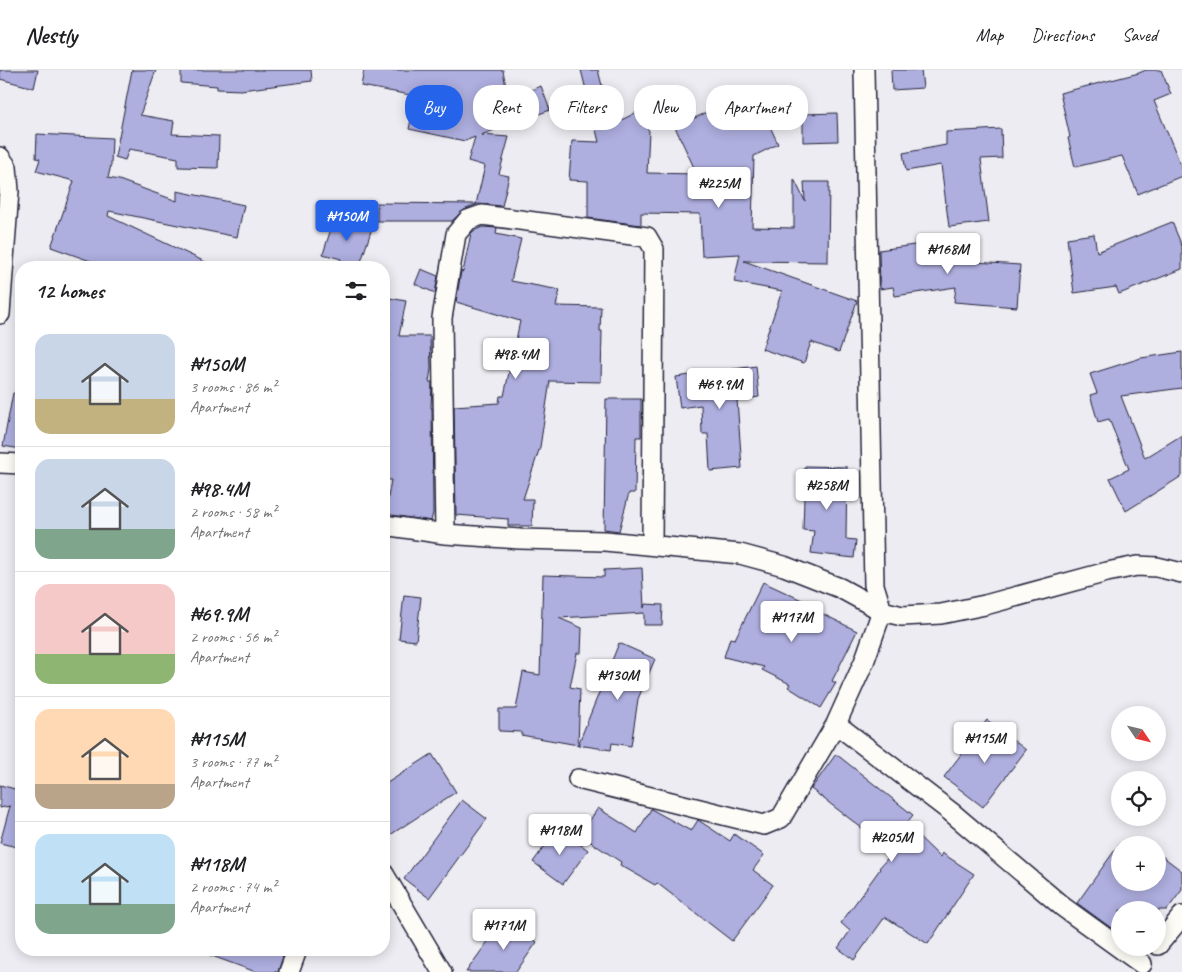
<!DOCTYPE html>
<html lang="en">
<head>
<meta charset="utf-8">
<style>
	:root { --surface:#fff; --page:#f2f2f2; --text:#202124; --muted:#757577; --line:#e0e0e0; --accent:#2563eb }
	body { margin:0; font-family:Caveat,sans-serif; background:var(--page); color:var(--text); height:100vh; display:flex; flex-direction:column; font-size:19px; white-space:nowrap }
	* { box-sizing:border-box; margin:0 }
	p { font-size:16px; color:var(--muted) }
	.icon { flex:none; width:28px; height:28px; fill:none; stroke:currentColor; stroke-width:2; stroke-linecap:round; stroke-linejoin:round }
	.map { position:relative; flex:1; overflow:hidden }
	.side { position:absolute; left:15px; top:191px; width:375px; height:695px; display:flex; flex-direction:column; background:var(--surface); border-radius:20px; box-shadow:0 2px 12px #0003 }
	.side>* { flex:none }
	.hud { position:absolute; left:405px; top:15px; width:475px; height:45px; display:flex; gap:10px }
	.needle { width:32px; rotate:125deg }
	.fabs { position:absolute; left:1111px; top:636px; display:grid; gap:10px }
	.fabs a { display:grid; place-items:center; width:55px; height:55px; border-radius:50%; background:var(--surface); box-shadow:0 2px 12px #0003; font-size:25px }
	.price { position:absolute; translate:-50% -42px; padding:0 11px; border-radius:5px; background:#fff; color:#222; font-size:16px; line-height:32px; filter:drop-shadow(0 1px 2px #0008) }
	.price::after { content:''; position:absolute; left:50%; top:30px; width:15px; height:11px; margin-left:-8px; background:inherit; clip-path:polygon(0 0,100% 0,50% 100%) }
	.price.on { background:var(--accent); color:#fff }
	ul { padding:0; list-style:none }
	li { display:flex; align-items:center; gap:15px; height:125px; padding:0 20px }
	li+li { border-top:1px solid var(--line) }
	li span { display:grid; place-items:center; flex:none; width:140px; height:100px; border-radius:15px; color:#555 }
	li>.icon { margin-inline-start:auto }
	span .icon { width:60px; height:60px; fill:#fffc; stroke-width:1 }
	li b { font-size:21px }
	h2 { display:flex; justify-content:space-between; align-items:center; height:60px; padding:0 20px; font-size:21px }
	.chip { padding:0 18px; border-radius:20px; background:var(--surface); box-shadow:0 2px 12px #0003; font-size:18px; line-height:45px }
	.chip.on { background:var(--accent); color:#fff }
	header { display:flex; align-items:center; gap:30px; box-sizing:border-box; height:70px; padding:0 25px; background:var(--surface); border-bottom:1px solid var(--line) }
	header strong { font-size:24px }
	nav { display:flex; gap:28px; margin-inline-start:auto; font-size:18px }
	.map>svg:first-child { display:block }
	.building { fill:#aeaedf; stroke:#22223b }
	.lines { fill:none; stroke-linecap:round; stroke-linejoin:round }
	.street-casing { stroke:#22223b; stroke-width:22 }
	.street { stroke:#fdfcf7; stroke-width:19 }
</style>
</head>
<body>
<header>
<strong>Nestly</strong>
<nav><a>Map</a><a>Directions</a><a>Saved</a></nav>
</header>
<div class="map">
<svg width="1182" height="902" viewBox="0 0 1182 902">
	<rect width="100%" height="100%" fill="#edecf2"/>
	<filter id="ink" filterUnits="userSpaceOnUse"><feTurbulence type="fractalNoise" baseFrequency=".02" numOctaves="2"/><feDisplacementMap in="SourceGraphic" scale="10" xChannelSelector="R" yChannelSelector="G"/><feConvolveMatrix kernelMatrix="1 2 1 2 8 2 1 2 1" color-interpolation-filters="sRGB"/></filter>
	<g filter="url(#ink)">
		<path class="building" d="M0,0H38L34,18L0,9Z
			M132,0H156L140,45L174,51L172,64L219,66L218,98L178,97V88L129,79L125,90L115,87Z
			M181,0H311L312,11L241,20L217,19V16L181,13Z
			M364,0H503L508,29L541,16L550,40L481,65L509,67L499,104L509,106L502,136L478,134L464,140L452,151H377V133L476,134L485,96L468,91L475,67L465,71L409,59L416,26L361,16Z
			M581,0H598L612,55L639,41L649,61L647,103L697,104L675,57L736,29L745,49L763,41L778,74L754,86L752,157L794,158V109L805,131L804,112H829L828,192L744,191L857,231L839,282L811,272L804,293L762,279L782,221L734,212L740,184L702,186L700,144L641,143V155L588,148V111L569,110L572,71L599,72Z
			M891,0H921L923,18L892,20Z
			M1146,0H1161L1171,24L1154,31L1182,98V106L1138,124L1122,86L1075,97L1068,68L1070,67L1060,23L1139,3Z
			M837,43L838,71L803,72V44Z
			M1001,59L1002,88L981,89L989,152L949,157L941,95L906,101L903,83L946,75V62Z
			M37,64L112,68L111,95L108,108L119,110L177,131V121L244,135L237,167L109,141L108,146L218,198H110L51,177L74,111L36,101L40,89L36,88Z
			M335,146L372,158L359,198H338L341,189L323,184Z
			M1172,152L1182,176V199L1119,224L1116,217L1074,223L1067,168L1094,164L1097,182Z
			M483,157L497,158L496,164L521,169L511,211L560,220L556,236L601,237L600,261H602L601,312L550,311L540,377L523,429H533L532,456H508V449L456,445L454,336L499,333L500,326H504L520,251L456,232L461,201L463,202L471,163L475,160Z
			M942,171L945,190L1020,195L1017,237L954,232L956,217L895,226L893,217L880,219L879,180Z
			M421,199L438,206L435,223L415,214Z
			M384,227L406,231L399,266H430L431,299L429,312H432L431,338H432L433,443L431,451L385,444L391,410H384V336L389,304L384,303Z
			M1182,282V318L1121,326L1145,388L1182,365V406L1126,441L1110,408L1129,399L1109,349L1098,352L1090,325L1097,323L1090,304L1141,288Z
			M756,296L759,327L737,330L742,398L710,401L708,364H702L701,335L680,338L676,307Z
			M13,323L21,324V379L3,376Z
			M606,329H641V367H636L635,423H629L619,461L604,459Z
			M805,396L847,397L846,469L856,470L854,488L811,483L814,461L803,460Z
			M642,498L644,538L645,534L663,535L662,555H644V543L559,548L582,558L581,583H577L570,617L580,619L578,675L521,665V662L499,661V639H516L523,602L540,605L543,505L604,507V500Z
			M763,512L806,532L805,535L857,561L832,611L836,613L821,638L788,617L790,614L762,600L764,597L724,587L730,568L735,569Z
			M404,525L421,527L416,571L399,569Z
			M619,573L655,589L638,629L631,676L612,673L611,680L578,675Z
			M987,650L1026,680L983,737L944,707Z
			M432,684L456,722L384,769V715Z
			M836,684L913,745L906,754L940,787L942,783L974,804L928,874L885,847L854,890L838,878L850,861L841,853L880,799L879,798L893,782L811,719Z
			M0,715L15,719L16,715L21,716V778L0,773L10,736L0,738Z
			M462,730L487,749L429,828L404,809Z
			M598,738L637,763L651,739L691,761L698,750L730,771L734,764L764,785L753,800L773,815L732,871L657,813L655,815L620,795L621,792L580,765Z
			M558,758L588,780L563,814L533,792Z
			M1120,773V812H1158V783L1182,801V820L1167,840H1120V852L1114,860L1077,833Z
			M504,849L537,872L516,902H466Z
			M202,880H285L278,902H256L201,882Z"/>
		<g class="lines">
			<g class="street-casing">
				<path id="street" d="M0,87L7,97L9,121L0,244
					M0,393L21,394
					M384,455L445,464L520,469L605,471L740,484L784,496L840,518L882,541L902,546L941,544L985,535L1107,502L1137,496L1157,497L1182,503
					M445,464L442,248L456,164L468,150L482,145L647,167L654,179L652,475
					M836,654L951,742L1063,837L1142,894
					M578,709L764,755L781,748L836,654L864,592L882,541L874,515L864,0
					M384,804L442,902
					M1158,875L1182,846
					M289,902L297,880"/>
			</g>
			<use href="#street" class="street"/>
		</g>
	</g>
</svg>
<div class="fabs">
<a><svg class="needle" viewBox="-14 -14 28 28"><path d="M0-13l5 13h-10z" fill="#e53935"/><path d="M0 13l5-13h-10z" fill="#757577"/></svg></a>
<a><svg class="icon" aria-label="locate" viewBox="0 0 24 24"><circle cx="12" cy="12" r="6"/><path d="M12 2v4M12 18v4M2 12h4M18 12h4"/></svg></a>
<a>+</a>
<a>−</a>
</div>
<b class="price" style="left:719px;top:139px">₦225M</b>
<b class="price on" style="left:347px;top:172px">₦150M</b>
<b class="price" style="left:948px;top:205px">₦168M</b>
<b class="price" style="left:516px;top:310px">₦98.4M</b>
<b class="price" style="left:720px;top:340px">₦69.9M</b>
<b class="price" style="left:827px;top:441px">₦258M</b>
<b class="price" style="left:792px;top:573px">₦117M</b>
<b class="price" style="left:618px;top:631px">₦130M</b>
<b class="price" style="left:985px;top:694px">₦115M</b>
<b class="price" style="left:560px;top:786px">₦118M</b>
<b class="price" style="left:892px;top:793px">₦205M</b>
<b class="price" style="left:504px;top:881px">₦171M</b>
<div class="hud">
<a class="chip on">Buy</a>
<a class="chip">Rent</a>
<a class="chip">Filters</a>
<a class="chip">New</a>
<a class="chip">Apartment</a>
</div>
<section class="side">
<h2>12 homes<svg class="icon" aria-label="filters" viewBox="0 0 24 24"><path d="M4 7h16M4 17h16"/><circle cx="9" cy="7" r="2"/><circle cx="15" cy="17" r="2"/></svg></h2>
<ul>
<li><span style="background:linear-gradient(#c9d6e8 65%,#c2b280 0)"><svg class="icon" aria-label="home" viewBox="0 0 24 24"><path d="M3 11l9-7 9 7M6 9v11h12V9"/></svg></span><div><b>₦150M</b><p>3 rooms · 86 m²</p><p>Apartment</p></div></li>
<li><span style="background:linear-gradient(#c9d6e8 70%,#7fa58c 0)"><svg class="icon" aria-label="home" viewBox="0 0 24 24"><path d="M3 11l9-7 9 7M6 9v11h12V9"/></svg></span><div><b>₦98.4M</b><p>2 rooms · 58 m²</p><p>Apartment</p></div></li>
<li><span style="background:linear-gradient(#f6c9c9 70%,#8fb573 0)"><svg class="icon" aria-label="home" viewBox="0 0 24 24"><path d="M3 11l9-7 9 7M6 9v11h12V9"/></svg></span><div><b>₦69.9M</b><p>2 rooms · 56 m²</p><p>Apartment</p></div></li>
<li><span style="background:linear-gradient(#ffd9b3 75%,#b9a48a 0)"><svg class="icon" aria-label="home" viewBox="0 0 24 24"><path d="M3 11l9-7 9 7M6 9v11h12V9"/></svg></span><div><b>₦115M</b><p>3 rooms · 77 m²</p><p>Apartment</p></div></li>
<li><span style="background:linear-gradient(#bfe0f5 70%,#7fa58c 0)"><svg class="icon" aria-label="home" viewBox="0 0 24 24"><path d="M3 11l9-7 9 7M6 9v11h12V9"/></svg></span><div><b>₦118M</b><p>2 rooms · 74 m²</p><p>Apartment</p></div></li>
</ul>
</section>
</div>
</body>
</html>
